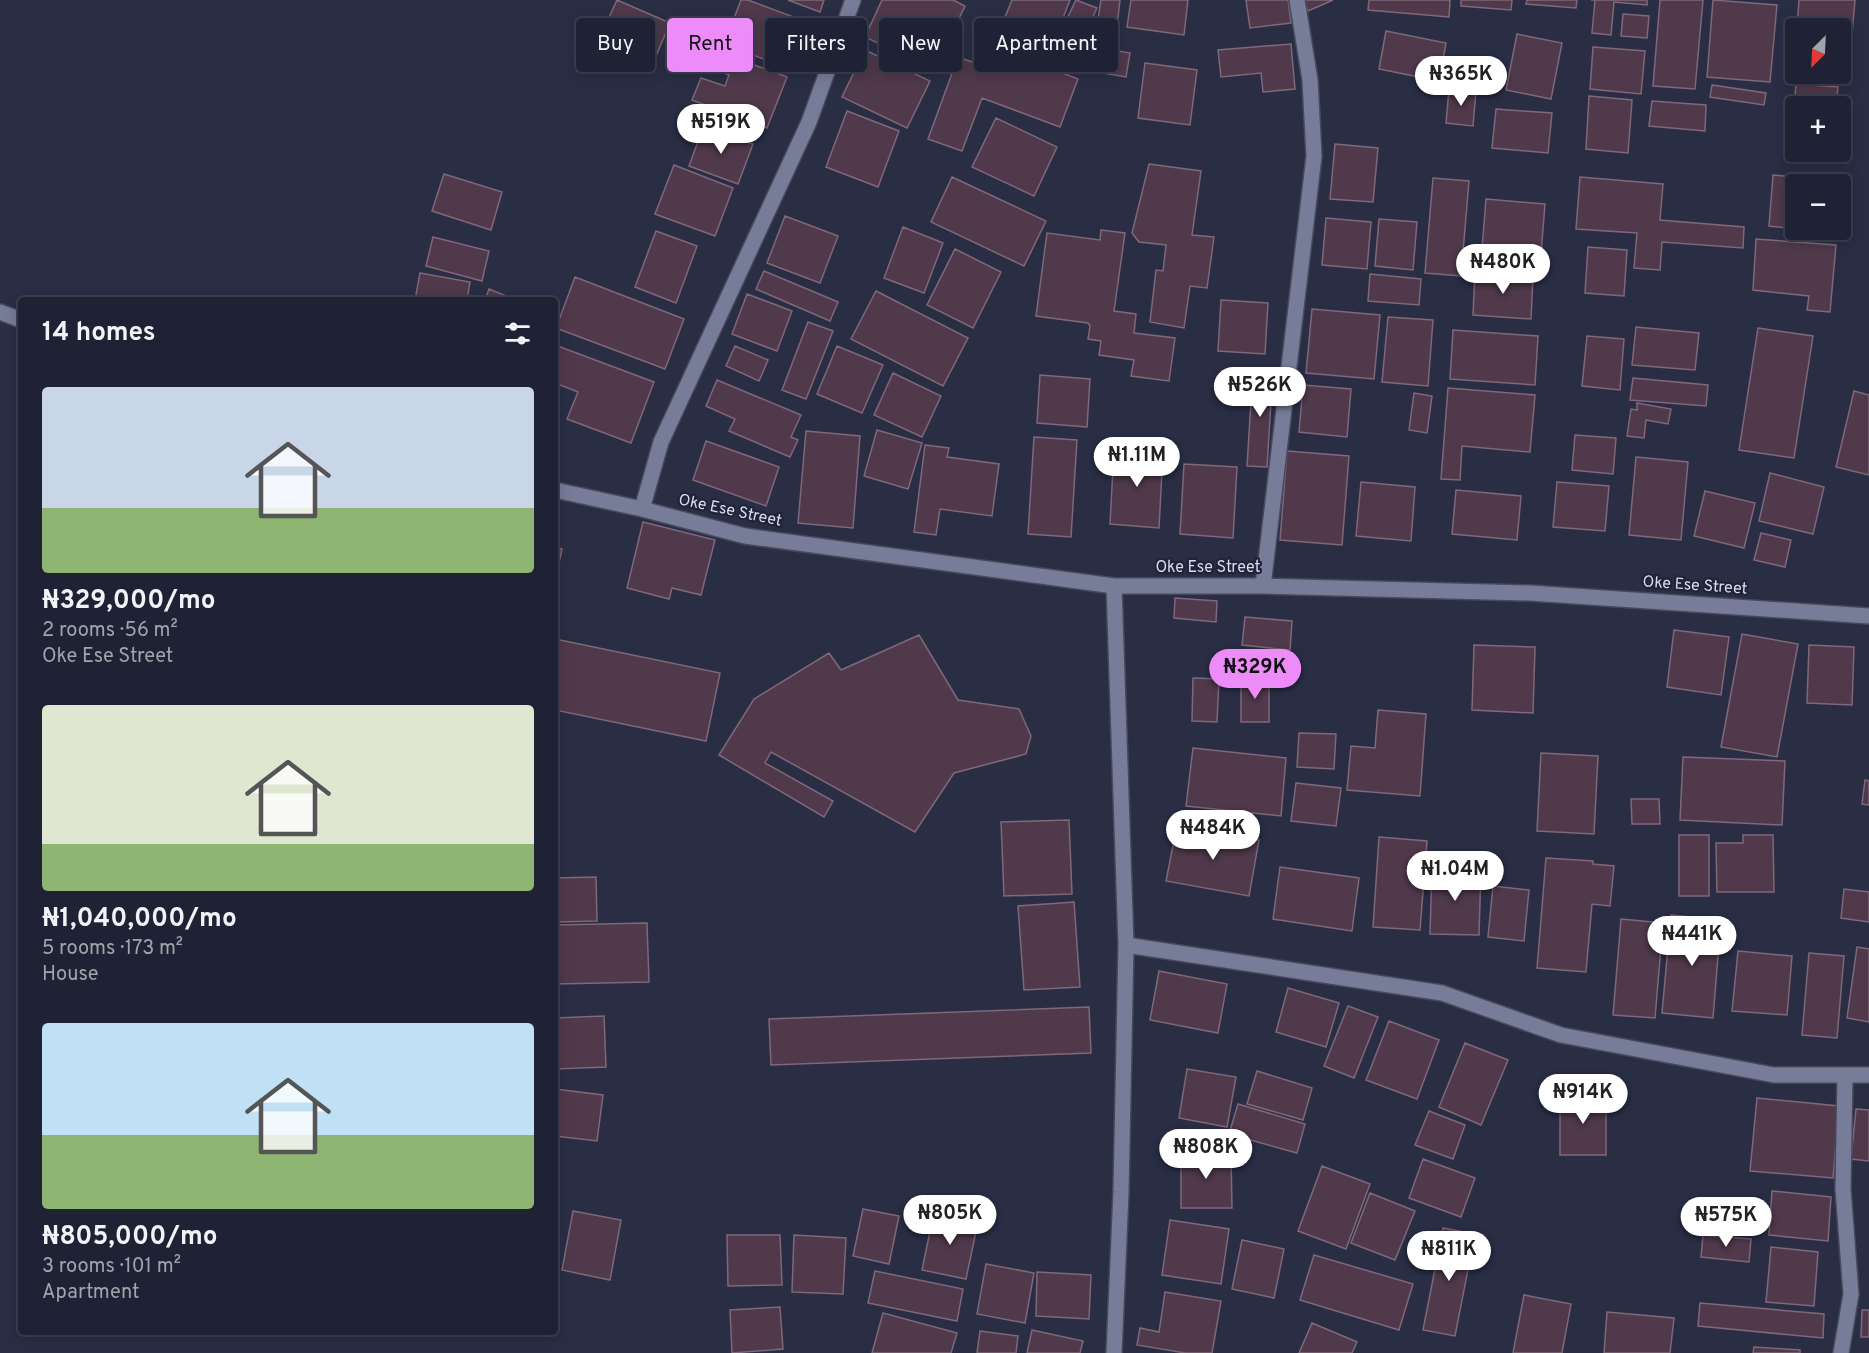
<!DOCTYPE html>
<html lang="en">
<head>
<meta charset="utf-8">
<style>
	:root { --surface:#1f2234; --page:#2c2f40; --text:#f1f3f6; --muted:#a1a4ac; --line:#3c3f4f; --accent:#ed8cf9 }
	body { margin:0; font-family:Overpass,sans-serif; background:var(--page); color:var(--text); height:100vh; display:flex; flex-direction:column; font-size:22px; white-space:nowrap }
	* { box-sizing:border-box; margin:0 }
	p { font-size:20px; color:var(--muted) }
	.icon { flex:none; width:33px; height:33px; fill:none; stroke:currentColor; stroke-width:2; stroke-linecap:round; stroke-linejoin:round }
	.map { position:relative; flex:1; overflow:hidden }
	.sheet { position:absolute; left:18px; top:297px; width:540px; height:1038px; display:flex; flex-direction:column; background:var(--surface); border-radius:6px; box-shadow:0 3px 15px #0003,0 0 0 2px var(--line) }
	.sheet>* { flex:none }
	.hud { position:absolute; left:576px; top:18px; width:570px; height:54px; display:flex; gap:12px }
	.needle { width:39px; rotate:204deg }
	.buttons { position:absolute; left:1785px; top:18px; display:grid; gap:12px }
	.buttons a { display:grid; place-items:center; width:66px; height:66px; border-radius:6px; background:var(--surface); box-shadow:0 3px 15px #0003,0 0 0 2px var(--line); font-size:30px }
	.price { position:absolute; translate:-50% -51px; padding:0 14px; border-radius:21px; background:#fff; color:#222; font-size:20px; line-height:39px; filter:drop-shadow(0 2px 3px #0008) }
	.price::after { content:''; position:absolute; left:50%; top:36px; width:18px; height:14px; margin-left:-9px; background:inherit; clip-path:polygon(0 0,100% 0,50% 100%) }
	.price.active { background:var(--accent); color:#111 }
	ul { padding:0; list-style:none }
	li { display:grid; align-content:center; gap:12px; height:318px; padding:0 24px }
	li span { display:grid; place-items:center; height:186px; border-radius:6px; color:#555 }
	li>.icon { margin-inline-start:auto }
	span .icon { width:108px; height:108px; fill:#fffc; stroke-width:1 }
	li b { font-size:26px }
	h2 { display:flex; justify-content:space-between; align-items:center; height:72px; padding:0 24px; font-size:26px }
	.chip { padding:0 21px; border-radius:6px; background:var(--surface); box-shadow:0 3px 15px #0003,0 0 0 2px var(--line); font-size:21px; line-height:54px }
	.chip.active { background:var(--accent); color:#111 }
	.map>svg:first-child { display:block }
	.building { fill:#4f394b; stroke:#80677b; stroke-width:1.5 }
	.lines { fill:none; stroke-linecap:round; stroke-linejoin:round }
	.minor-casing { stroke:#46495d; stroke-width:18 }
	.minor { stroke:#777d98; stroke-width:15 }
	.labels { text-anchor:middle; dominant-baseline:central; stroke-width:4.5; stroke-linejoin:round; paint-order:stroke }
	.street-label { font-size:16px; fill:#d9dceb; stroke:#20243a }
</style>
</head>
<body>
<div class="map">
<svg width="1869" height="1353" viewBox="0 0 1869 1353">
	<rect width="100%" height="100%" fill="#292e45"/>
	<path class="building" d="M617,0L670,23L653,63L599,39Z
		M741,0H748L804,21L787,68L724,44Z
		M788,0H824L820,12Z
		M882,0H953L965,6L934,70L865,37Z
		M1012,0H1070L1056,36L1005,17Z
		M1076,0L1097,8L1073,60L1052,50Z
		M1101,0H1120L1116,35L1096,32Z
		M1131,0H1188L1184,35L1127,27Z
		M1246,0H1288L1291,23L1250,28Z
		M1304,0H1333L1308,11Z
		M1369,0H1450L1449,17L1368,10Z
		M1461,0H1512L1511,10L1461,6Z
		M1527,0H1577L1576,8L1526,4Z
		M1591,0H1647V5L1614,2L1611,35L1592,33L1595,0Z
		M1660,0H1703L1695,89L1653,86Z
		M1713,0L1777,5L1770,82L1707,77Z
		M1799,0H1855L1850,57H1840V28H1797Z
		M1623,14L1649,16L1647,38L1621,36Z
		M1386,31L1446,43L1439,81L1379,69Z
		M1517,34L1562,43L1551,99L1506,90Z
		M1291,44L1295,89L1263,92L1261,73L1221,77L1218,50Z
		M1593,47L1645,51L1641,94L1590,89Z
		M708,48L787,77L767,128L692,100L701,78L725,86L729,75L702,64Z
		M996,48L1078,79L1060,127L982,98L962,151L928,139L958,57L989,68Z
		M1101,48L1130,53L1126,77L1097,72Z
		M865,50L930,81L907,128L842,97Z
		M1145,63L1197,70L1190,125L1138,118Z
		M1796,84L1838,87L1836,106H1796V140H1791Z
		M1712,85L1766,93L1764,105L1710,97Z
		M1449,89L1476,91L1473,126L1446,123Z
		M1589,96L1632,100L1628,153L1586,149Z
		M1652,101L1706,105L1705,131L1649,126Z
		M1496,109L1552,113L1548,153L1492,148Z
		M847,111L899,131L878,187L826,167Z
		M996,118L1057,147L1034,196L972,167Z
		M704,125L753,144L738,184L689,166Z
		M1335,144L1378,148L1373,202L1330,199Z
		M1149,164L1201,171L1192,235L1214,237L1207,288L1190,286L1184,328L1150,322L1156,270L1163,271L1166,245L1139,242L1132,233Z
		M674,165L733,188L715,236L655,214Z
		M444,174L502,192L491,230L432,211Z
		M1773,175L1845,181L1841,233L1804,230H1840V184H1796V229L1769,226Z
		M952,177L1046,221L1024,266L931,222Z
		M1580,177L1663,184L1660,220L1744,227L1743,248L1662,242L1660,270L1634,268L1637,233L1576,229Z
		M1433,178L1469,181L1461,276L1425,273Z
		M1486,199L1545,204L1541,254L1482,249Z
		M785,216L838,236L820,283L767,263Z
		M1326,218L1371,222L1367,269L1322,265Z
		M1379,219L1417,222L1413,270L1375,266Z
		M903,227L943,243L924,293L884,278Z
		M1101,230L1125,233L1114,311L1136,314L1134,333L1175,338L1169,381L1131,376L1134,360L1099,355L1101,341L1088,339L1090,326L1088,323L1036,316L1047,233L1100,240Z
		M656,231L697,246L676,303L635,287Z
		M433,237L489,251L482,281L426,266Z
		M1756,239L1836,245L1830,312L1807,310L1809,296L1753,290Z
		M1588,247L1627,250L1624,296L1585,293Z
		M955,249L1001,272L973,328L927,305Z
		M764,271L838,302L830,321L756,289Z
		M1475,271L1533,276L1531,319L1473,315Z
		M420,273L470,282L467,300H415Z
		M1370,274L1421,279L1419,305L1368,301Z
		M575,277L684,319L665,369L556,328Z
		M489,289L516,300H485Z
		M876,291L968,338L943,386L851,339Z
		M747,294L792,311L777,351L732,334Z
		M1221,300L1268,303L1265,354L1218,351Z
		M1312,309L1380,315L1374,379L1306,373Z
		M1388,317L1433,320L1428,386L1382,382Z
		M808,322L833,331L806,399L782,390Z
		M1636,327L1699,333L1695,370L1632,365Z
		M1758,328L1813,336L1794,458L1739,450Z
		M1453,330L1538,336L1535,385L1450,379Z
		M1587,336L1624,339L1620,390L1582,386Z
		M555,345L654,382L631,443L567,419L578,392L555,383Z
		M735,346L768,360L759,381L726,366Z
		M837,346L883,365L862,413L817,394Z
		M1253,369L1273,370L1267,467L1247,466Z
		M893,373L941,396L922,437L874,415Z
		M1040,375L1090,379L1087,427L1037,423Z
		M1633,378L1708,385L1706,406L1630,400Z
		M717,380L801,415L791,437L798,440L790,457L729,431L735,419L706,406Z
		M1303,385L1351,389L1347,437L1299,432Z
		M1448,388L1535,395L1530,452L1462,446L1460,480L1441,479Z
		M1854,391L1869,395V475L1836,467Z
		M1414,393L1432,396L1427,433L1409,430Z
		M1637,403L1671,409L1668,424L1646,420L1644,438L1627,436L1631,409L1637,410Z
		M877,430L922,443L908,489L864,476Z
		M806,431L860,436L853,528L798,523Z
		M1575,435L1616,438L1613,474L1572,470Z
		M1034,437L1077,440L1071,537L1028,534Z
		M706,441L779,467L766,506L693,480Z
		M925,445L949,448L947,457L999,464L992,516L940,509L936,535L914,532Z
		M1114,449L1163,452L1159,528L1110,524Z
		M1287,451L1349,456L1342,545L1280,540Z
		M1636,457L1688,462L1681,540L1629,535Z
		M1184,464L1237,467L1233,538L1180,534Z
		M1770,473L1824,487L1813,534L1759,521Z
		M1361,482L1415,487L1411,541L1356,536Z
		M1557,482L1609,486L1605,531L1553,527Z
		M1456,490L1521,496L1517,540L1452,534Z
		M1705,491L1755,503L1744,548L1694,536Z
		M643,522L715,540L701,595L672,588L669,599L627,588Z
		M1761,533L1791,540L1785,567L1754,560Z
		M555,547L562,549L555,581Z
		M1175,598L1217,601L1216,622L1174,618Z
		M1245,617L1292,621L1290,650L1242,645Z
		M1674,630L1729,637L1721,695L1667,687Z
		M1742,634L1798,644L1777,757L1721,747Z
		M919,635L958,700L1019,709L1031,736L1026,754L954,773L915,832L771,752L765,763L833,801L824,817L719,755L754,699L829,653L841,670Z
		M555,639L720,673L706,741L555,710Z
		M1474,645L1535,647L1533,713L1472,710Z
		M1809,645L1854,647L1852,705L1807,703Z
		M1193,678L1219,679L1217,722L1192,721Z
		M1241,679H1269V722H1241Z
		M1378,710L1426,714L1420,796L1347,790L1351,746L1375,748Z
		M1299,733L1336,734L1334,769L1297,767Z
		M1193,748L1286,758L1281,816L1186,806Z
		M1541,753L1598,756L1594,834L1537,831Z
		M1683,757L1785,761L1782,825L1680,820Z
		M1865,780L1869,781V805L1862,804Z
		M1296,783L1341,788L1336,826L1291,821Z
		M1631,799H1659L1660,824H1632Z
		M1069,820L1072,894L1004,896L1001,822Z
		M1177,825L1259,840L1249,896L1166,881Z
		M1679,835H1709V896H1679Z
		M1743,835H1773L1774,892H1717L1716,843H1743Z
		M1379,837L1427,841L1420,930L1373,927Z
		M1546,858L1593,861V864L1614,866L1610,906L1592,904L1586,972L1537,968Z
		M1280,867L1359,878L1352,931L1273,919Z
		M1432,868L1481,870L1479,935L1430,934Z
		M596,877L597,921L555,922V878Z
		M1493,886L1529,890L1524,941L1488,937Z
		M1844,889L1869,892V922L1841,918Z
		M1074,902L1080,987L1024,990L1018,906Z
		M1671,915L1721,920L1713,1018L1662,1013Z
		M1621,919L1663,923L1655,1018L1613,1015Z
		M647,923L649,982L555,984V925Z
		M1857,947L1869,949V1022L1847,1018Z
		M1738,951L1792,956L1787,1015L1732,1011Z
		M1809,953L1844,956L1837,1038L1802,1035Z
		M1159,971L1227,984L1218,1033L1150,1020Z
		M1288,988L1339,1003L1326,1047L1276,1032Z
		M1348,1006L1378,1017L1354,1078L1324,1066Z
		M1089,1007L1091,1053L771,1065L769,1019Z
		M604,1016L606,1067L555,1069V1018Z
		M1389,1021L1439,1040L1417,1099L1366,1080Z
		M1465,1043L1508,1060L1481,1125L1439,1107Z
		M1187,1069L1236,1077L1227,1127L1179,1118Z
		M1257,1071L1312,1088L1303,1120L1247,1104Z
		M555,1089L603,1095L597,1141L555,1136Z
		M1560,1095H1606V1155H1560Z
		M1757,1098L1839,1106L1833,1178L1750,1171Z
		M1238,1104L1305,1124L1297,1153L1229,1134Z
		M1856,1109L1869,1110V1161L1851,1159Z
		M1429,1111L1465,1125L1453,1159L1415,1145Z
		M1181,1152H1231L1232,1208H1181Z
		M1423,1159L1475,1178L1461,1217L1409,1198Z
		M1322,1166L1370,1184L1346,1249L1298,1231Z
		M1772,1191L1831,1197L1828,1241L1769,1235Z
		M1370,1193L1415,1211L1395,1260L1351,1243Z
		M863,1209L899,1216L889,1264L853,1256Z
		M573,1211L621,1220L610,1280L562,1270Z
		M934,1212L978,1222L966,1279L922,1270Z
		M1170,1220L1229,1229L1221,1284L1162,1275Z
		M1443,1228L1475,1234L1455,1336L1423,1330Z
		M727,1235H780L782,1285L728,1286Z
		M794,1235L846,1238L843,1294L792,1292Z
		M1703,1235L1751,1239L1749,1262L1701,1257Z
		M1242,1240L1284,1249L1274,1298L1232,1289Z
		M1771,1247L1818,1252L1814,1306L1766,1302Z
		M1314,1255L1413,1284L1399,1330L1300,1300Z
		M986,1264L1034,1273L1025,1323L977,1314Z
		M875,1271L963,1289L957,1321L868,1303Z
		M1037,1272L1091,1275L1089,1319L1036,1316Z
		M1165,1292L1221,1301L1212,1353H1185L1137,1345L1140,1328L1159,1332Z
		M1524,1295L1571,1304L1562,1353H1513Z
		M1700,1303L1824,1314L1823,1338L1698,1326Z
		M780,1307L783,1349L732,1353L730,1310Z
		M1862,1310H1869V1337H1861Z
		M1607,1312L1674,1318L1670,1353H1604Z
		M883,1313L957,1333L951,1353H872Z
		M1312,1323L1357,1342L1352,1353H1299Z
		M1032,1330L1083,1341L1080,1353H1027Z
		M980,1331L1018,1336L1016,1353H977Z
		M1754,1347L1800,1350V1353H1753Z"/>
	<g class="lines">
		<g class="minor-casing">
			<path id="minor" d="M0,312L21,320
				M555,490L642,509L745,536L1114,586H1263L1530,593L1869,616
				M642,509L661,442L809,122L853,0
				M1114,586L1126,945L1121,1192L1114,1353
				M1263,586L1314,156L1310,80L1297,0
				M1126,945L1442,993L1561,1035L1774,1075H1869
				M1841,1353L1851,1294L1843,1189L1845,1075"/>
		</g>
		<use href="#minor" class="minor"/>
	</g>
	<g class="labels">
		<g class="street-label">
			<text transform="translate(730 511) rotate(12)">Oke Ese Street</text>
			<text x="1208" y="568">Oke Ese Street</text>
			<text transform="translate(1695 586) rotate(4)">Oke Ese Street</text>
		</g>
	</g>
</svg>
<div class="buttons">
<a><svg class="needle" viewBox="-14 -14 28 28"><path d="M0-13l5 13h-10z" fill="#e53935"/><path d="M0 13l5-13h-10z" fill="#a1a4ac"/></svg></a>
<a>+</a>
<a>−</a>
</div>
<b class="price" style="left:1461px;top:107px">₦365K</b>
<b class="price" style="left:721px;top:155px">₦519K</b>
<b class="price" style="left:1503px;top:295px">₦480K</b>
<b class="price" style="left:1260px;top:418px">₦526K</b>
<b class="price" style="left:1137px;top:488px">₦1.11M</b>
<b class="price active" style="left:1255px;top:700px">₦329K</b>
<b class="price" style="left:1213px;top:861px">₦484K</b>
<b class="price" style="left:1455px;top:902px">₦1.04M</b>
<b class="price" style="left:1692px;top:967px">₦441K</b>
<b class="price" style="left:1583px;top:1125px">₦914K</b>
<b class="price" style="left:1206px;top:1180px">₦808K</b>
<b class="price" style="left:950px;top:1246px">₦805K</b>
<b class="price" style="left:1726px;top:1248px">₦575K</b>
<b class="price" style="left:1449px;top:1282px">₦811K</b>
<div class="hud">
<a class="chip">Buy</a>
<a class="chip active">Rent</a>
<a class="chip">Filters</a>
<a class="chip">New</a>
<a class="chip">Apartment</a>
</div>
<section class="sheet">
<h2>14 homes<svg class="icon" aria-label="filters" viewBox="0 0 24 24"><path d="M4 7h16M4 17h16"/><circle cx="9" cy="7" r="2"/><circle cx="15" cy="17" r="2"/></svg></h2>
<ul>
<li><span style="background:linear-gradient(#c9d6e8 65%,#8fb573 0)"><svg class="icon" aria-label="home" viewBox="0 0 24 24"><path d="M3 11l9-7 9 7M6 9v11h12V9"/></svg></span><div><b>₦329,000/mo</b><p>2 rooms · 56 m²</p><p>Oke Ese Street</p></div></li>
<li><span style="background:linear-gradient(#dfe7d0 75%,#8fb573 0)"><svg class="icon" aria-label="home" viewBox="0 0 24 24"><path d="M3 11l9-7 9 7M6 9v11h12V9"/></svg></span><div><b>₦1,040,000/mo</b><p>5 rooms · 173 m²</p><p>House</p></div></li>
<li><span style="background:linear-gradient(#bfe0f5 60%,#8fb573 0)"><svg class="icon" aria-label="home" viewBox="0 0 24 24"><path d="M3 11l9-7 9 7M6 9v11h12V9"/></svg></span><div><b>₦805,000/mo</b><p>3 rooms · 101 m²</p><p>Apartment</p></div></li>
</ul>
</section>
</div>
</body>
</html>
